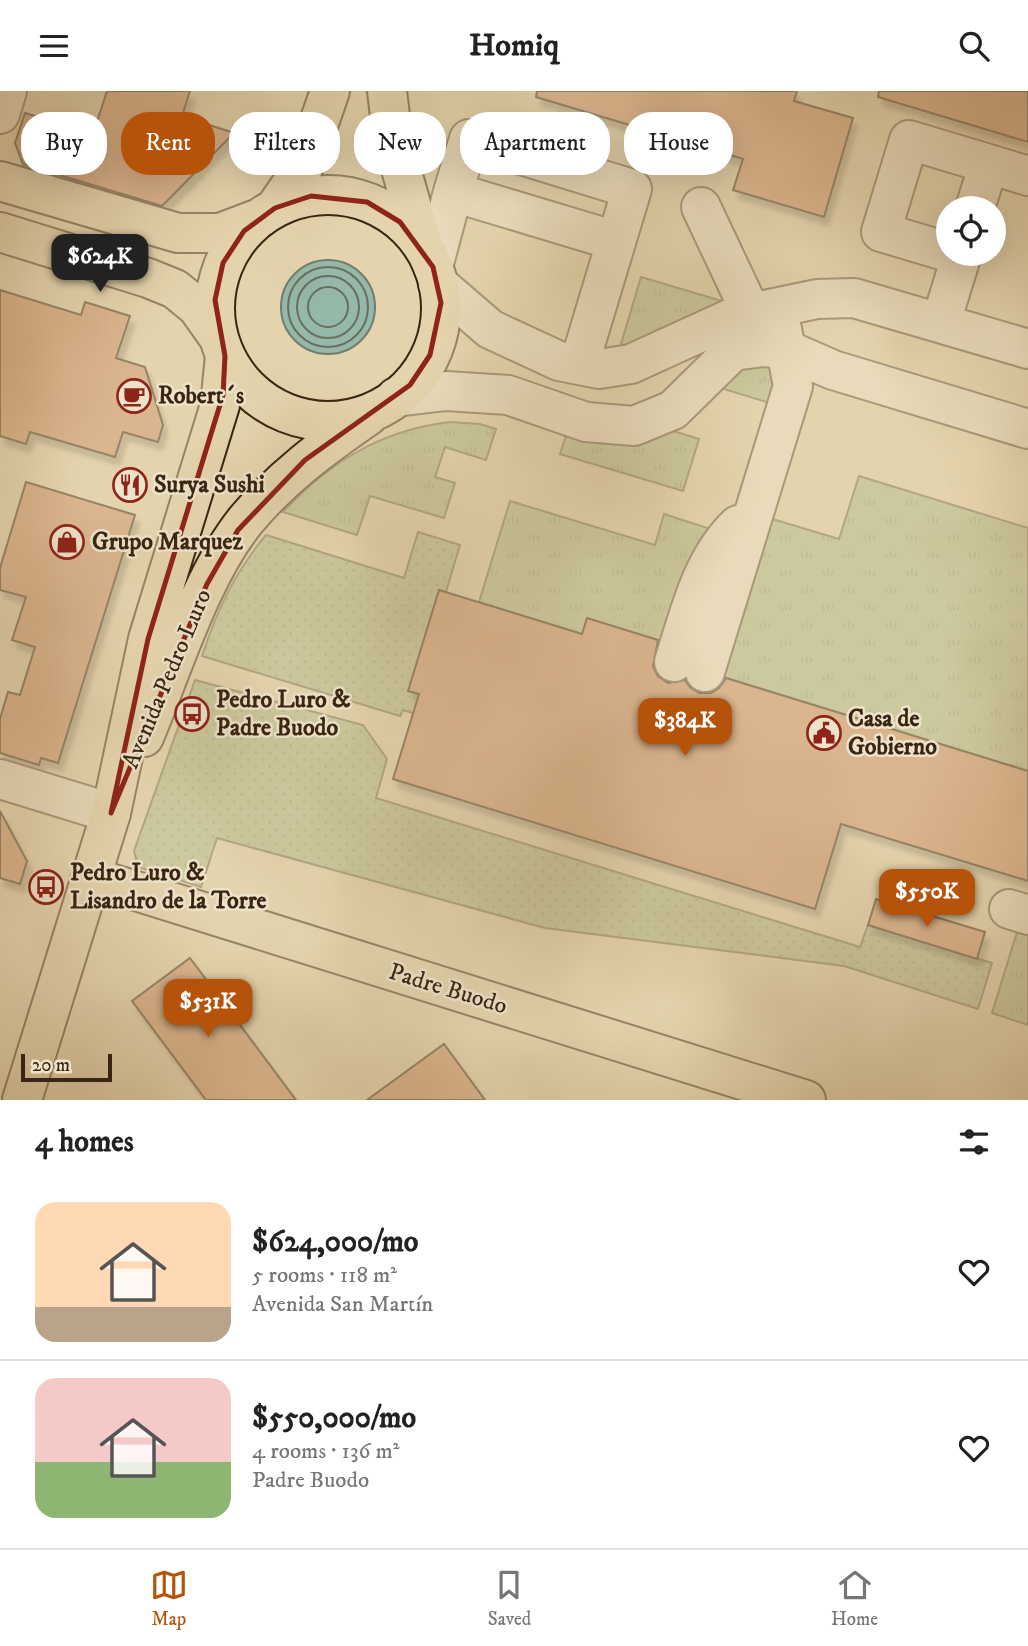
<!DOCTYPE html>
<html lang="en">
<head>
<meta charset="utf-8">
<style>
	:root { --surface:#fff; --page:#f6f6f6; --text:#222; --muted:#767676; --line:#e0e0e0; --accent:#b45309 }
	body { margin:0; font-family:"IM FELL DW Pica",serif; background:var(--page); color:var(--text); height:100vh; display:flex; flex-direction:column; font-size:26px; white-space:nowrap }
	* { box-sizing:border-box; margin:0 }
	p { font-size:23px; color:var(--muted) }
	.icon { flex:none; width:38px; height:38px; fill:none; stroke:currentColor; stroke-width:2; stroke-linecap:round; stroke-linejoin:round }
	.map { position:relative; height:1009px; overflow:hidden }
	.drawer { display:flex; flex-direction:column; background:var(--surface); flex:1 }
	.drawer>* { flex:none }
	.hud { position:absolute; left:21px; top:21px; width:987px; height:63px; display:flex; gap:14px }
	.buttons { position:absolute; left:936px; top:105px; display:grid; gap:14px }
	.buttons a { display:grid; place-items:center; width:70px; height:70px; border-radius:50%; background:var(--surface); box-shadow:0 7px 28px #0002; font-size:35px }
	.scale { position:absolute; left:21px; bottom:18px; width:91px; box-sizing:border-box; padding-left:7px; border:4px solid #392512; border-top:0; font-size:19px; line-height:24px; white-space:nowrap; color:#392512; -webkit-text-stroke:5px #ede3ca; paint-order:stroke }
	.price { position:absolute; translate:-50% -60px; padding:0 16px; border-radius:14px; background:var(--accent); color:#fff; font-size:23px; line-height:46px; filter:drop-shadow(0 2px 4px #0008) }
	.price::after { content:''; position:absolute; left:50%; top:42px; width:21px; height:16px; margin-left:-10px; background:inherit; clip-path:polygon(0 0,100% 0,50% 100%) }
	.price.active { background:#222; color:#fff }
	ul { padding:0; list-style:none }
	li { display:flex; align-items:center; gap:21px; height:175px; padding:0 35px }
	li+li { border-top:2px solid var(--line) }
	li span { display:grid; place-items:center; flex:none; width:196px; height:140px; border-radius:21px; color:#555 }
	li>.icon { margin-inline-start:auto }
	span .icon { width:84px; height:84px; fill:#fffc; stroke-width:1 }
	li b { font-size:30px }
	h2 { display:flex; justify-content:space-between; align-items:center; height:84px; padding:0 35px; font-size:30px }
	.pill { padding:0 24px; border-radius:28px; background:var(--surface); box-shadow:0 7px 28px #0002; font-size:24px; line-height:63px }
	.pill.active { background:var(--accent); color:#fff }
	header { display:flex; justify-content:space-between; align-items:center; height:91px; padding:0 35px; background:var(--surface); font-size:32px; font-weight:800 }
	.dock { display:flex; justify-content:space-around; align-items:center; height:98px; border-top:2px solid var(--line); background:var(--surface); font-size:19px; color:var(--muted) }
	.dock a { display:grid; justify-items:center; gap:4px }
	.dock .active { color:var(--accent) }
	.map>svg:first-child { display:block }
	.grass { fill:url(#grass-tufts); stroke:#75714f; stroke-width:2 }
	.park { fill:url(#park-dots); stroke:#75714f; stroke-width:2 }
	.water { fill:#95b8a9; stroke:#707d6d; stroke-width:2 }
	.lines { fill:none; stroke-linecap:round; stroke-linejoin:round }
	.shore { stroke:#676e5e; stroke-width:2 }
	.building { fill:#d09069; stroke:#392512; stroke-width:2; filter:url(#shadow) }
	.minor-casing { stroke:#645139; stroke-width:42 }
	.major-casing { stroke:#392512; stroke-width:42 }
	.minor { stroke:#ede3ca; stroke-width:38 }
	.major { stroke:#e4d4ad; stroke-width:38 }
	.marked { fill:none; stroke:#8f2418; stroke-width:5; stroke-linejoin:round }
	.labels { text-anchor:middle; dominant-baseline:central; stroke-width:5; stroke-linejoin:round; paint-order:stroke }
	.poi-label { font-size:24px; font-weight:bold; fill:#392512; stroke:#ede3ca; text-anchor:start }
	.street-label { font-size:24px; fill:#392512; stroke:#ede3ca }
</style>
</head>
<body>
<header><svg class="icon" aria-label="menu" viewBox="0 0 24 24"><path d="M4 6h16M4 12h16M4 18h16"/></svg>Homiq<svg class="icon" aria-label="search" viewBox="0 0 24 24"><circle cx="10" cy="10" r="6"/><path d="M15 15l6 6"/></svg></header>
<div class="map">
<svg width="1028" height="1009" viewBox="0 0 1028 1009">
	<defs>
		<pattern id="grass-tufts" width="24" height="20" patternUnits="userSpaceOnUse" patternTransform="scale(1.75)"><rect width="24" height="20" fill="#b1bd8c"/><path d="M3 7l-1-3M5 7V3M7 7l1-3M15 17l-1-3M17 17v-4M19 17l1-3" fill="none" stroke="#99a278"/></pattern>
		<pattern id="park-dots" width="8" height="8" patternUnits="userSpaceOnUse" patternTransform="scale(1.75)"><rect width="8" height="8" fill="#b1bd8c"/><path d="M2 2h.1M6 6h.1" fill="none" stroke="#99a278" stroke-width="1.8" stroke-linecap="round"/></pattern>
		<filter id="shadow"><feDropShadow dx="4.5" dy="8" stdDeviation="2" flood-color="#0004"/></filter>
	</defs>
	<rect width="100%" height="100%" fill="#e4d4ad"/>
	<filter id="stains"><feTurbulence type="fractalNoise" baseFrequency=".00286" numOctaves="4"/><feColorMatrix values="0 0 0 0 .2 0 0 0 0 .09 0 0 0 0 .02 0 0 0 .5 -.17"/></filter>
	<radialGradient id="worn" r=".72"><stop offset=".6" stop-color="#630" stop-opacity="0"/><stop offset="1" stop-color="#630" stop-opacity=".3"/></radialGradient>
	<path class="grass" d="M641,186L732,213L618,263Z
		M765,271C777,286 774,295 770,312L714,295L722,283Z
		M450,331L480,333L496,338L486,369L445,356L435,386L455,392L444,427L370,405L357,444L283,421C330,371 381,339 450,331Z
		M667,338L699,348L683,400L560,363L567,342C614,357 621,355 667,338Z
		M859,385L1028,437V680L687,575L769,427L839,448Z
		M510,410L655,454L664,423L717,440L656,566L479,511Z
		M1017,841L1028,844V934L992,922Z"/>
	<path class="park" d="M418,441L460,454L446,501L439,499L409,600L639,671L622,687L403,619L400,625L202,565C217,519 235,481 266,444L404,487Z
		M195,589L363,634L387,668L376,707L860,856L868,834L992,872L978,918L844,875L545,837L217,747L201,796L138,776L134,760Z"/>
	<path class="water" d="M281 216a47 47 0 1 1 94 0a47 47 0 1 1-94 0Z"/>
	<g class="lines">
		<path class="shore" d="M288 216a40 40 0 1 1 80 0a40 40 0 1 1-80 0Z
			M297 216a31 31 0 1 1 62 0a31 31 0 1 1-62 0Z
			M308 216a20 20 0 1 1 40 0a20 20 0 1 1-40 0Z"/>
	</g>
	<path class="building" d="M107,0H190L182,25L234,42L162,115L23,73L15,52L25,22L93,43Z
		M537,0H797L794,10L853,27L824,126L733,99L743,68L536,6Z
		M879,0H1028V51L878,6Z
		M0,199L81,224L85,211L130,225L116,267L145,276L163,334L158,351L123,341L115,366L30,341L26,353L0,345Z
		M26,391L135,424L58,672L41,667L39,674L0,662V628L8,601L20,604L35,556L12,549L26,506L0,499V477Z
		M439,499L582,543L587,527L658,549L653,575L658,585L668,592L685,589L690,596L699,602H711L719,597L726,587L1028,680V790L841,733L815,818L393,688L419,603L408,600Z
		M0,720L27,770L20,793L0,787Z
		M876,808L985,841L977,868L868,834Z
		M190,867L296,1009H206L132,910Z
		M444,953L485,1009H367Z"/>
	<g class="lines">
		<g class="minor-casing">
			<path id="minor" d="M0,23L7,0
				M989,73L1028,85
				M701,116L751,222
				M948,161L881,141L909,49L989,73L975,117
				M433,176L453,101
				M438,193L490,238L559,270L599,278L631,273L736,225L817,208L854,207L1028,258
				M941,231L962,163
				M579,274L632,98L469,48L453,101L616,150
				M396,306L446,300L508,304L586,331L634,335L673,319L733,260L762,256L785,258L833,279L1028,338
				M674,571C689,524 701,469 738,434
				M705,581L793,295L782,238
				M0,688L111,722
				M1009,818L1028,824"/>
		</g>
		<g class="major-casing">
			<path id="major" d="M387,0L393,50L423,155
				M0,90L178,142H220L257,128
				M215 217a113 113 0 1 1 226 0a113 113 0 1 1-226 0Z
				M275,117L304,75L330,0
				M0,141L148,187L175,198L197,216L219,247
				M144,646C173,578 200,486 246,429C281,387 323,356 368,325
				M91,786L806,1009
				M22,1009L111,722L148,548L220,314L225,265"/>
		</g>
		<use href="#minor" class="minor"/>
		<use href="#major" class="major"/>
	</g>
	<path d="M0 0H1028V1009H0ZM311,105L367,111L400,131L433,176L441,212L430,264L410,294L305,369L238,439L207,493L111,722L148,548L223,304L225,265L215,209L223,172L244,140L275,117Z" fill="#e4d4ad" fill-opacity=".55" fill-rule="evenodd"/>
	<path class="marked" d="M311,105L367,111L400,131L433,176L441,212L430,264L410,294L305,369L238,439L207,493L111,722L148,548L223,304L225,265L215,209L223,172L244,140L275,117Z"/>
	<defs>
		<g id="cafe-ring" transform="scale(1.75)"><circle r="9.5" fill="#ede3ca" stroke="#8f2418" stroke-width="1.5"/><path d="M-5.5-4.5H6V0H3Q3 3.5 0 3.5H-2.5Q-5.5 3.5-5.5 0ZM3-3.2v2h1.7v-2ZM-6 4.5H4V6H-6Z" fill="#8f2418"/></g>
		<g id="restaurant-ring" transform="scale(1.75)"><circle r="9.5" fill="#ede3ca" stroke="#8f2418" stroke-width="1.5"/><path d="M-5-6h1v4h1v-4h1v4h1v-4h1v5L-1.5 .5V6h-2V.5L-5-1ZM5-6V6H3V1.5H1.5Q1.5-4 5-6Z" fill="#8f2418"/></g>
		<g id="shop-ring" transform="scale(1.75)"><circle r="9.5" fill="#ede3ca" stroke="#8f2418" stroke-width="1.5"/><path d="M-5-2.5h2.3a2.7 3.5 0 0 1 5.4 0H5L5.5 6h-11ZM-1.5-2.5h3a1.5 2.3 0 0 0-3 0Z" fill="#8f2418"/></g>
		<g id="bus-ring" transform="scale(1.75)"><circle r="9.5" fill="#ede3ca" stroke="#8f2418" stroke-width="1.5"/><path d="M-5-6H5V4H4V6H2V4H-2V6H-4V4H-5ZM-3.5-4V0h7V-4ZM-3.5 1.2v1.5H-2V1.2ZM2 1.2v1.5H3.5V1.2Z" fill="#8f2418"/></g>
		<g id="civic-ring" transform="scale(1.75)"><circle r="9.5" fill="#ede3ca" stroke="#8f2418" stroke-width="1.5"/><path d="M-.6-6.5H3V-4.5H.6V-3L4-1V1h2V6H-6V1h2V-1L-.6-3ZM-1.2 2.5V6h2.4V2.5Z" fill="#8f2418"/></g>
	</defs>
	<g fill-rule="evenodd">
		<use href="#cafe-ring" x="134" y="305"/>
		<use href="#restaurant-ring" x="130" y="394"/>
		<use href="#shop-ring" x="67" y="451"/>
		<use href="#bus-ring" x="192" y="623"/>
		<use href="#civic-ring" x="824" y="642"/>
		<use href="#bus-ring" x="46" y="796"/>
	</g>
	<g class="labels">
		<g class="poi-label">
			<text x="158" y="305">Robert´s</text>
			<text x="154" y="394">Surya Sushi</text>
			<text x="92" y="451">Grupo Marquez</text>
			<text x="216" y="609">Pedro Luro &amp;<tspan x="216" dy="28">Padre Buodo</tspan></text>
			<text x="848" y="628">Casa de<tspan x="848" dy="28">Gobierno</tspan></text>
			<text x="70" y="782">Pedro Luro &amp;<tspan x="70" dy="28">Lisandro de la Torre</tspan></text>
		</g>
		<g class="street-label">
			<text transform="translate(167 588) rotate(-67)">Avenida Pedro Luro</text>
			<text transform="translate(448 898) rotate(17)">Padre Buodo</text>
		</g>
	</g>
	<rect width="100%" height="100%" filter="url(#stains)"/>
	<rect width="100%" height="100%" fill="url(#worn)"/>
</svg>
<div class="buttons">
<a><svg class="icon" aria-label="locate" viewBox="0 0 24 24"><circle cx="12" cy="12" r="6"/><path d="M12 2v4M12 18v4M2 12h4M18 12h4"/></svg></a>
</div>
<div class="scale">20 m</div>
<b class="price active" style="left:100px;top:203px">$624K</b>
<b class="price" style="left:685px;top:667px">$384K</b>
<b class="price" style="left:927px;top:838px">$550K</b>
<b class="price" style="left:208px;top:948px">$531K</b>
<div class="hud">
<a class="pill">Buy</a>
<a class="pill active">Rent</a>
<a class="pill">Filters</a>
<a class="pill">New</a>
<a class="pill">Apartment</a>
<a class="pill">House</a>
</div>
</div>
<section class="drawer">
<h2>4 homes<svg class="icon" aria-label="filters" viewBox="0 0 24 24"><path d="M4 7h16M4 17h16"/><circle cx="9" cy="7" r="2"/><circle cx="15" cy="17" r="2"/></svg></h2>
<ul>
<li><span style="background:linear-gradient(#ffd9b3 75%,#b9a48a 0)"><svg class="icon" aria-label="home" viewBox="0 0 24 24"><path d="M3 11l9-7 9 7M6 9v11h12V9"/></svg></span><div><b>$624,000/mo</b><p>5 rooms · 118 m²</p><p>Avenida San Martín</p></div><svg class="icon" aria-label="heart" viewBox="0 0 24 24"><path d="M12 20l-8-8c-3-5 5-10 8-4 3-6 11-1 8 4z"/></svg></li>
<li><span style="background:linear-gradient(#f6c9c9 60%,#8fb573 0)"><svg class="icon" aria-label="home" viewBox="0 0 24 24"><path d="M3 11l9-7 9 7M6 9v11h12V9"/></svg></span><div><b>$550,000/mo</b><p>4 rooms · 136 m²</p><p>Padre Buodo</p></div><svg class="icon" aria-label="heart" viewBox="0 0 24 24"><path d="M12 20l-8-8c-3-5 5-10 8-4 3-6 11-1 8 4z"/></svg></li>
</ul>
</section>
<nav class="dock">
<a class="active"><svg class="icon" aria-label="map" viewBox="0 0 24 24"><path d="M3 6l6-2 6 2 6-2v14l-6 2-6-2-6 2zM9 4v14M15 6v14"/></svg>Map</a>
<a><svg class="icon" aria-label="saved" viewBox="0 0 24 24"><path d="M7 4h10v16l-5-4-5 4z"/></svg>Saved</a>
<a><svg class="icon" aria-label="home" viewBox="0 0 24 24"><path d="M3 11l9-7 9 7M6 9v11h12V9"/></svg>Home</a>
</nav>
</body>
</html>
